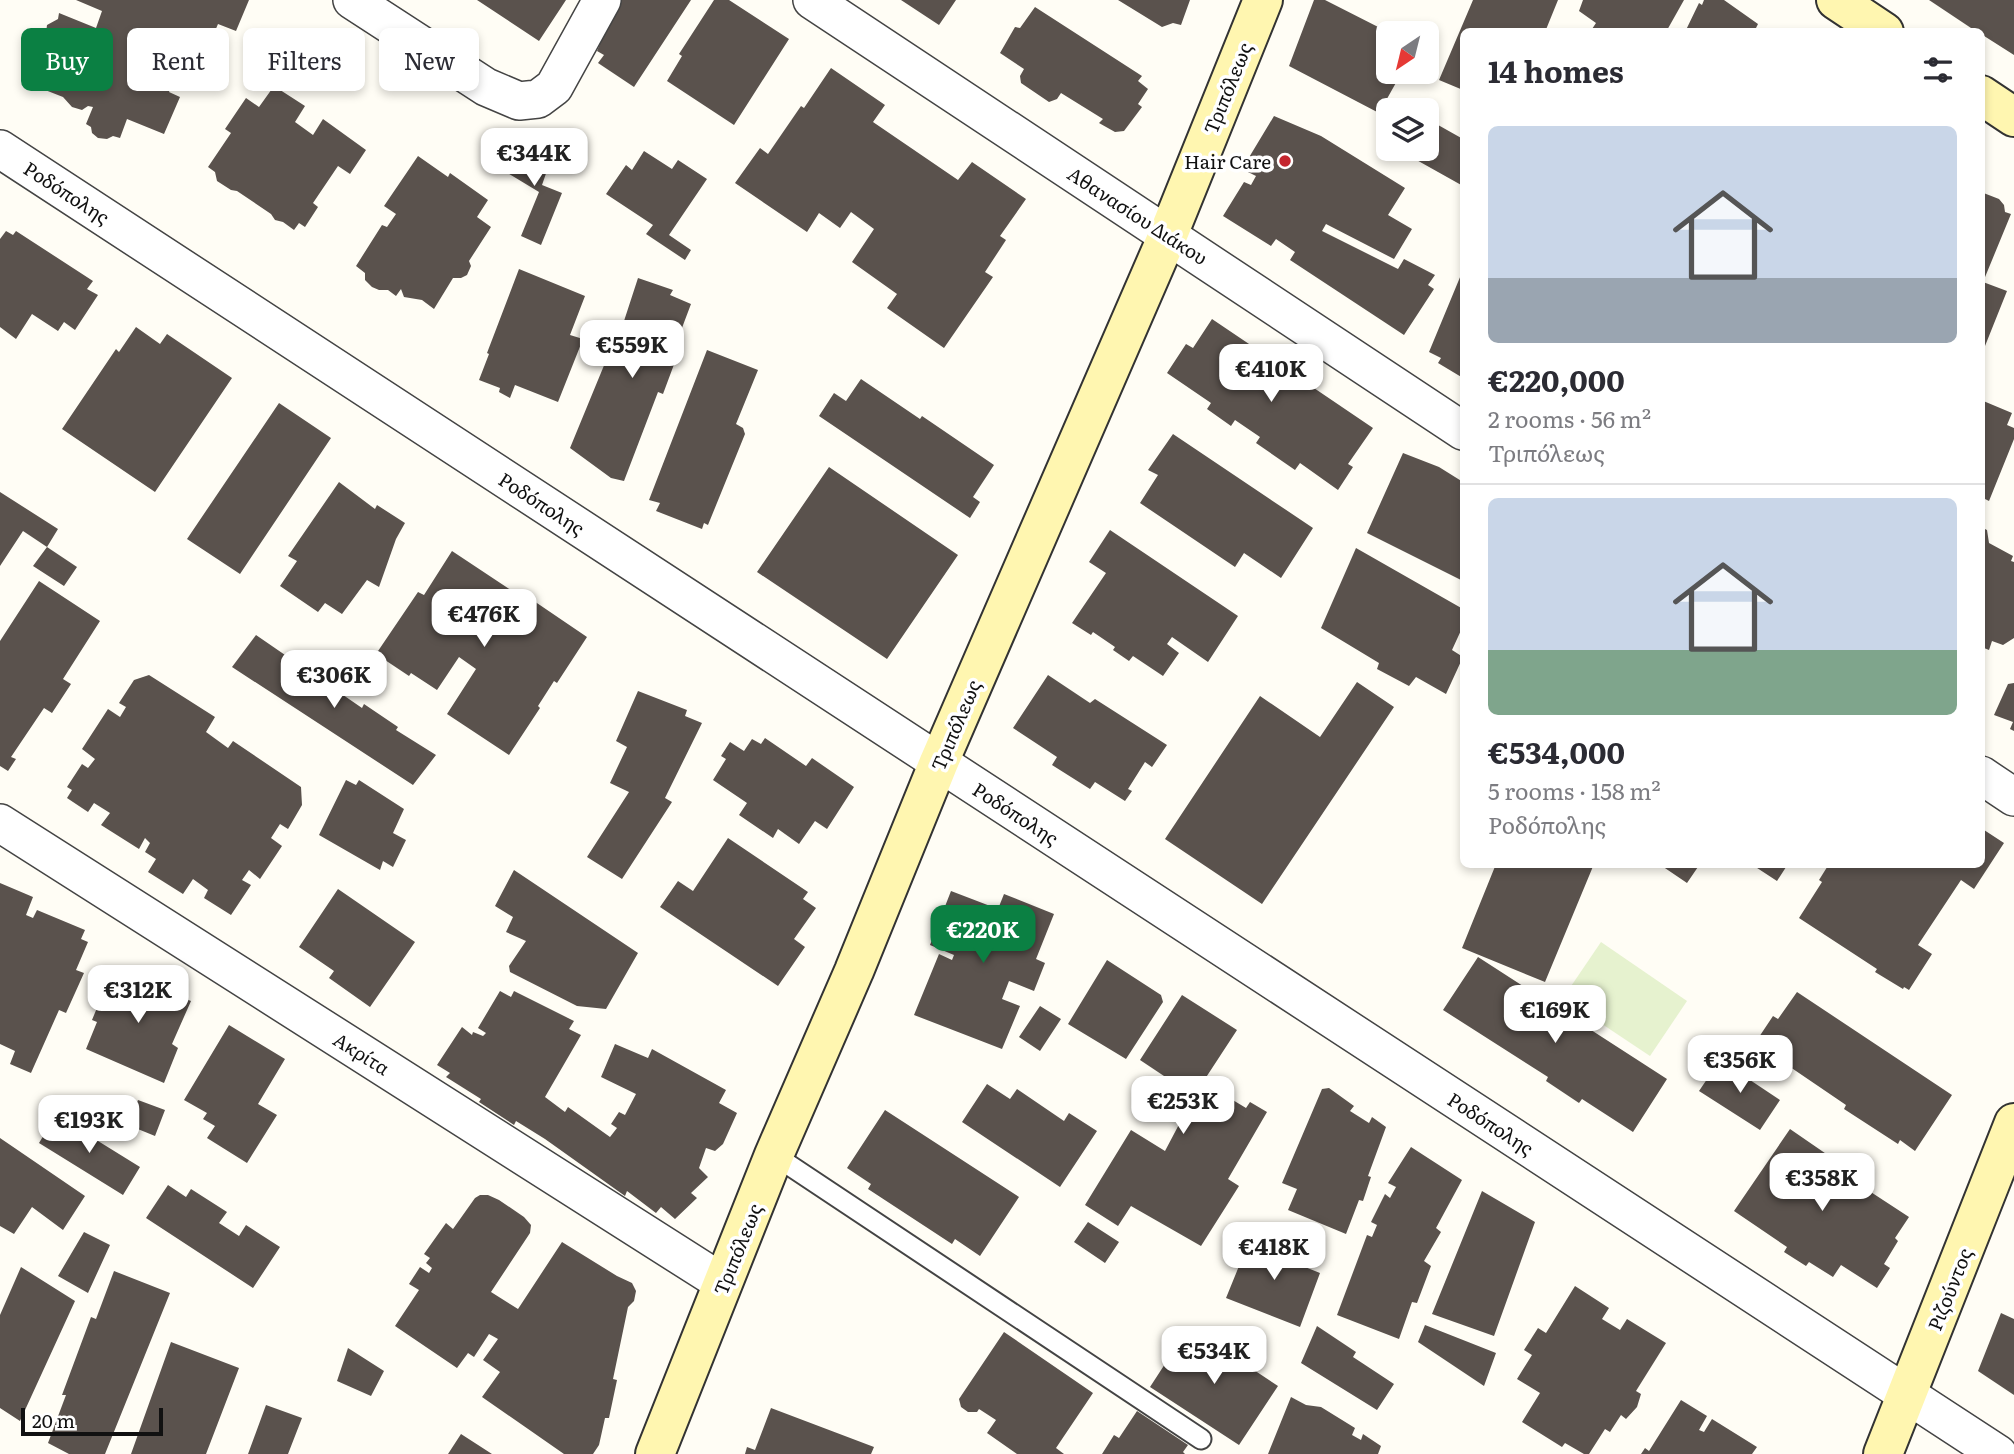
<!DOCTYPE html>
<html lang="en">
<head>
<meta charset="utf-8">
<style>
	:root { --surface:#fff; --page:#f7f7f7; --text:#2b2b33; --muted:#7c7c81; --line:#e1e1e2; --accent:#0b8043 }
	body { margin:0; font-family:Literata,serif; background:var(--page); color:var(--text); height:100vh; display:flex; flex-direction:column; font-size:26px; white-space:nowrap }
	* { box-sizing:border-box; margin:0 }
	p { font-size:23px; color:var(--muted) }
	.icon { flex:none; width:38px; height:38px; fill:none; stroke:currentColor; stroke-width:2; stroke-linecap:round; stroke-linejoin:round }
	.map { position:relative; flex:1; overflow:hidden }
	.panel { position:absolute; left:1460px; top:28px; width:525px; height:840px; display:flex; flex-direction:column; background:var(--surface); border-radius:10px; box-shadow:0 4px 10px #0003 }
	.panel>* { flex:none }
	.hud { position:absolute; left:21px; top:28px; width:665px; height:63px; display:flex; gap:14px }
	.needle { width:46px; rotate:215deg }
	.controls { position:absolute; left:1376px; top:21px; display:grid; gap:14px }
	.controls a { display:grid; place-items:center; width:63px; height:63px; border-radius:10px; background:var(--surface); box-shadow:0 4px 10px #0003; font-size:35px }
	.scale { position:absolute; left:21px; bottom:18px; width:142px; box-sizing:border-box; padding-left:7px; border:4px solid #111; border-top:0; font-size:19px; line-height:24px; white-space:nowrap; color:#111; -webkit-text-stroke:5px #fff; paint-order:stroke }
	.price { position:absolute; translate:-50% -60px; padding:0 16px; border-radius:14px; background:#fff; color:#222; font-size:23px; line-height:46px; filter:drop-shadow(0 2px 4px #0008) }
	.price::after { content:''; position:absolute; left:50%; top:42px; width:21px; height:16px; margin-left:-10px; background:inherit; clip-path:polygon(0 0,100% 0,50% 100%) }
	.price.on { background:var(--accent); color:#fff }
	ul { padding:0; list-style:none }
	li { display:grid; align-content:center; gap:14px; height:371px; padding:0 28px }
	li+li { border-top:2px solid var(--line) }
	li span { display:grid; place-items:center; height:217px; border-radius:10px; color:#555 }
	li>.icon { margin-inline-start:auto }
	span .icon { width:126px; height:126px; fill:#fffc; stroke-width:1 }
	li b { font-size:30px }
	h2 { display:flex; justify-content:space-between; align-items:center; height:84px; padding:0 28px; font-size:30px }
	.pill { padding:0 24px; border-radius:10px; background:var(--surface); box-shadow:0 4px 10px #0003; font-size:24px; line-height:63px }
	.pill.on { background:var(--accent); color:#fff }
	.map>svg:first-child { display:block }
	.pitch { fill:#e6f2cf }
	.building { fill:#5a524d }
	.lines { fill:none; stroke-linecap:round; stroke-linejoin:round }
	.lane-casing { stroke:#444; stroke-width:23 }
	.street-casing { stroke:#444; stroke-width:40 }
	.secondary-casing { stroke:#333; stroke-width:42 }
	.lane { stroke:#fff; stroke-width:19 }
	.street { stroke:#fff; stroke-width:37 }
	.secondary { stroke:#fff6b0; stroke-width:38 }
	.poi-dot { fill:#c4262e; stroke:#fff; stroke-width:2.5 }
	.labels { text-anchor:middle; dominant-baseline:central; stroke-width:7; stroke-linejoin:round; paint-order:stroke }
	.street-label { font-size:19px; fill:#111; stroke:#fff }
	.poi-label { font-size:19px; fill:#111; stroke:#fff; text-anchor:end }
</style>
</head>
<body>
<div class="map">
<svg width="2014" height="1454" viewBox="0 0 2014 1454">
	<rect width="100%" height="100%" fill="#fffdf5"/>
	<path class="pitch" d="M1601,942L1687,1001L1650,1056L1563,998Z"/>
	<path class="building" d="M76,0H249L236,31L218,24L209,45L195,40L188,58L184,56L169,92L180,97L164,134L127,119L120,138L113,136L107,139L98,138L92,133L91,127L86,124L93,107L88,106L82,110L72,107L63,97L40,88L55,47L48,45L49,40L46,33L47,25L58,19L59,13L96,28L102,11Z
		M477,0H566L539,41Z
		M618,0H691L634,87L598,63L604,55L597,51Z
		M714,0H729L789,39L734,125L667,81L682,56L679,54Z
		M901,0H956L939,25Z
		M1118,0H1190L1181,25L1173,23L1162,27Z
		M1314,0H1325L1388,32V72H1402L1379,113L1289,66Z
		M1473,0H1558L1545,32H1463V90L1439,80Z
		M1583,0H1684L1666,32H1590L1596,23L1579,11Z
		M1704,0H1724L1758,24L1754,32H1685L1699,3L1702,5Z
		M1929,0H2014V55L1981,34V32H1977Z
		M1035,7L1142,76L1138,81L1148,89L1138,104L1142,107L1124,131L1115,132L1099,123L1103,119L1061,93L1057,99L1049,102L1021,83L1020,76L1024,69L1000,53L1015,27L1020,28Z
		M831,68L885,105L873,122L958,180L972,162L1026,199L1000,236L1006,240L985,272L993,277L944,348L887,308L897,294L852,262L874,229L851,212L840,228L819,213L807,232L735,183L760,148L768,154L801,106L804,108Z
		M274,86L305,106L295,122L313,135L323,119L366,150L350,174L338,166L313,203L318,207L305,227L299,223L294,230L283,222L275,220L271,214L237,191L231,190L217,181L215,172L208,167L231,133L225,129L246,98L259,107Z
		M1274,116L1321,136L1405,188L1388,215L1412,229L1394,259L1326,224L1322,231L1398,269L1404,259L1435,275L1428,285L1434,289L1404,335L1290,260L1295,252L1276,239L1271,246L1223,216L1244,182L1251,185L1256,176L1242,169Z
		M1431,121L1463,139V186L1413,158L1417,149H1426V131Z
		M521,140L551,159L542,185L562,193L541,245L521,236L539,192L501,169Z
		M644,151L672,169L678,160L707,179L669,235L691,250L685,260L646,234L653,225L606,194L626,165L632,170Z
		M418,156L448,177L450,173L488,200L477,217L491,227L469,261L471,266L467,275L461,278H453L434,309L422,300L404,297L401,289L396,296L388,290H379L372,287L365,280V273L356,266L382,225L387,227L396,214L384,206Z
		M1981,192L1999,199L2004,205L2005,212L2011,214L1983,282L2007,291L1981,356Z
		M6,231L13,235L16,231L93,281L87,289L98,295L75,330L64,322L58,331L32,314L16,339L0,327V239Z
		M519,269L585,296L570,335L583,339L558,402L515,385L510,398L499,392L500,388L479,380L489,354L487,353Z
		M1463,270V378L1438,363L1441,358L1429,352Z
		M638,278L673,290L670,295L691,304L674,349L679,351L663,394L658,392L624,481L611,478L570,448L605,363L610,364Z
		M1212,319L1373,428L1348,464L1353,467L1338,490L1300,463L1295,470L1256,443L1260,437L1235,420L1231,426L1207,409L1211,403L1167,373L1186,344L1193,348Z
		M136,327L160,344L167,334L232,378L155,492L62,429L116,349L119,352Z
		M707,350L758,370L736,424L743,428L745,434L708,525L704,523L702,529L656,511L660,503L649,500Z
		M861,379L920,419L922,416L994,465L973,497L980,502L970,518L819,416L834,393L846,401Z
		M1981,400L2012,413L2007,425L2014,428V439L1989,501L1981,497Z
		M279,403L331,438L240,574L187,539Z
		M1173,434L1313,528L1281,578L1244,553L1235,567L1140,503L1158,475L1148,470Z
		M1403,453L1439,467L1463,482V581L1367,533Z
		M829,467L958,555L887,659L757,572Z
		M339,482L375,509L377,505L405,523L396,539L379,587L367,580L342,614L325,603L318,612L280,586L297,561L288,556Z
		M0,492L58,529L47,547L23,531L0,566Z
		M1981,527L1987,530L1989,543L2013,556L2011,561L2014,562V638L2003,645L1992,641L1989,650L1984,648L1981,650Z
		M1110,530L1238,616L1208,662L1172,637L1167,644L1179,653L1163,676L1133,656L1129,661L1113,650L1115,647L1093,632L1091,635L1072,623L1106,573L1089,562Z
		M47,547L77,567L64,586L33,566Z
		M1356,548L1463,609V626L1452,650L1463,657L1446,694L1416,677L1409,686L1377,669L1379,663L1321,628Z
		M452,551L529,602L531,599L587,637L557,683L554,681L538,706L540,708L509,755L447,714L476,669L459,657L437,690L411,673L409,676L376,654L418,592L424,595Z
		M39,581L100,621L63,679L71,684L52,713L44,708L11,757L16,759L8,771L0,766V641Z
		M256,635L362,708L364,704L398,727L396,730L436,755L413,785L232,667Z
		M149,675L215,717L206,732L228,748L233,741L301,787L302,805L288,829L280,824L271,838L282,846L260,879L249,870L242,880L251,885L231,915L204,898L208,890L193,879L183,894L148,872L156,859L145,852L150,843L145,838L139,849L101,825L110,813L94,803L88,812L67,798L72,790L67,787L82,764L88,768L95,759L82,749L108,709L120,717L126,707L119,703L134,680Z
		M1048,675L1090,703L1095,699L1167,745L1152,767L1145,762L1128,789L1132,791L1125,801L1095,782L1090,789L1052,765L1057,757L1013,728Z
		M1357,682L1394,707L1262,904L1165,839L1260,696L1320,737Z
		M2014,683V731L2010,729L2013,722L1994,715L2008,684Z
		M638,691L687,710L685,716L702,723L665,798L672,802L622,879L587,857L629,792L610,783L627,747L616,741Z
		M765,738L806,766L812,758L854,787L827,829L815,821L799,844L778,829L773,838L739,815L747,803L713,780L726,759L721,756L730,742L744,751L752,739L761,744Z
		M346,780L356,785L359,780L404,809L393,833L406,840L393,867L383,861L380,870L319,835Z
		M1981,828L2004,843L1974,889L1961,880L1918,945L1932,954L1909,990L1904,987L1903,989L1875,972L1877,969L1799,918L1822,882L1819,880L1829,864H1981Z
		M728,838L808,892L803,899L816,908L794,939L805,947L778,986L660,907L678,881L693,891Z
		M1496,864H1594L1545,982L1462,948Z
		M1659,864H1700L1687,883Z
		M1751,864H1788L1777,881Z
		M514,870L638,953L606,1009L577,1006L510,972L509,966L526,941L506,932L513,917L495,906Z
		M0,883L33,897L26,915L33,918L37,910L85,930L81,939L88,942L76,970L84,973L66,1013L59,1010L31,1073L10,1064L15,1051L0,1044Z
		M338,889L415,942L370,1007L329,978L334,971L299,947Z
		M951,891L998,909L1004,894L1054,914L1036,959L1045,963L1034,991L1009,981L1002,999L1020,1006L1002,1049L914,1015L939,954L952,960L954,955L930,945Z
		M1478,957L1667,1079L1633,1132L1582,1099L1579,1103L1546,1081L1548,1077L1443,1010Z
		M1107,960L1161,995L1163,1002L1126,1059L1068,1024Z
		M113,969L191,1001L172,1044L178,1048L164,1083L86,1049L97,1022L92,1020Z
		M500,991L511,997L514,991L574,1021L569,1029L581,1035L545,1097L565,1112L568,1107L610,1137L617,1128L611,1124L619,1112L625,1115L636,1094L601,1077L615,1044L648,1058L652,1049L726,1090L719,1103L737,1113L723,1144L715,1151L706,1148L699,1168L708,1177L691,1193L697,1198L675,1219L661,1207L656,1213L627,1191L625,1196L545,1139L516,1121L514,1125L479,1102L481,1099L446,1077L450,1073L437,1065L462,1027L472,1035L473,1032L483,1036L486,1033L478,1028Z
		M1797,992L1952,1095L1915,1151L1900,1140L1898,1144L1844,1109L1846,1105L1755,1043L1773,1016L1778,1019Z
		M1182,995L1237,1030L1203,1082L1246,1108L1250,1102L1267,1112L1228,1179L1239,1186L1201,1246L1131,1206L1118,1226L1085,1205L1131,1130L1165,1151L1194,1096L1140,1060Z
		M1040,1006L1061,1019L1040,1051L1019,1037Z
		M229,1025L285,1059L258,1104L277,1115L247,1163L207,1138L215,1126L203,1119L207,1113L184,1100Z
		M1720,1060L1780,1100L1760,1130L1699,1091Z
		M987,1084L1010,1099L1017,1089L1064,1121L1069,1113L1097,1131L1060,1187L962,1122Z
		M1329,1088L1354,1106L1350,1111L1369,1123L1372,1117L1386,1127L1368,1176L1371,1177L1363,1201L1359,1200L1346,1234L1288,1210L1297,1189L1282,1183L1322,1089Z
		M138,1100L165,1110L155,1136L128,1125Z
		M885,1110L1019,1197L980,1256L955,1239L952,1244L868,1189L871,1184L847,1168Z
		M56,1115L140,1167L123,1195L39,1143Z
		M1790,1129L1835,1160L1831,1166L1909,1217L1895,1238L1898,1241L1884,1264L1890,1268L1877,1288L1841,1265L1833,1277L1809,1262L1806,1266L1784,1252L1787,1247L1734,1211Z
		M0,1138L85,1196L63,1230L32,1207L14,1234L0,1226Z
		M1411,1147L1462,1180L1436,1228L1441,1232L1424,1261L1431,1266L1417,1303L1412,1302L1399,1339L1337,1315L1367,1235L1372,1237L1377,1225L1371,1222L1385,1194L1390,1198L1396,1187L1388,1183Z
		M168,1185L186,1197L191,1189L227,1212L219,1223L239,1236L246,1225L280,1247L253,1288L146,1218Z
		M1482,1191L1535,1222L1494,1336L1432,1314Z
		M480,1195H488L499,1200L524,1217L531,1225L530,1233L491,1292L518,1309L562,1242L617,1276L632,1283L636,1291L634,1301L628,1307L613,1379L617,1380L609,1418H605L599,1445L593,1454H564L482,1397L500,1372L483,1360L498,1339L489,1334L474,1357L468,1353L457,1368L395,1326L419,1290L409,1284L420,1267L429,1273L432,1268L426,1263L430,1258L424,1254L446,1223L453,1229L475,1198Z
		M1088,1222L1119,1242L1105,1263L1074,1242Z
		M84,1232L110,1245L88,1293L58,1276Z
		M1268,1234L1291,1243L1285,1259L1320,1273L1300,1327L1226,1298L1248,1244L1262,1250Z
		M21,1267L75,1301L20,1421L0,1408V1315Z
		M114,1271L170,1293L105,1454H69L48,1443L66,1395H62L91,1317L96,1319Z
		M1575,1286L1609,1308L1602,1319L1620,1330L1627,1319L1666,1343L1636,1391L1641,1394L1637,1407L1626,1419L1621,1415L1610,1432L1605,1429L1589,1454H1584L1565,1443L1562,1447L1522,1422L1540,1393L1517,1379L1532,1355L1524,1350L1538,1328L1546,1333Z
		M2001,1313L2014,1319V1395L1978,1371Z
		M1425,1325L1496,1353L1484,1386L1418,1342Z
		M1317,1326L1356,1352L1353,1357L1394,1384L1377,1410L1301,1363Z
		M1189,1327L1278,1386L1239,1445L1150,1387Z
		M1004,1332L1093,1393L1056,1448L1064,1454H1017L987,1433L996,1420L979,1409L977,1412H968L961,1407L959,1399Z
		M171,1342L239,1368L206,1454H131Z
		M348,1348L384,1371L371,1396L337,1381Z
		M1291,1397L1306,1405L1321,1407L1355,1428L1352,1435L1361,1440L1363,1434L1381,1446L1378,1454H1268Z
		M1681,1400L1707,1416L1699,1430L1704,1432L1712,1419L1757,1447L1752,1454H1641L1645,1448L1649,1451Z
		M266,1405L302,1418L288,1454H248Z
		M771,1408L874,1447L871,1454H745L747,1447L755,1450Z
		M1137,1411L1188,1445L1183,1452L1185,1454H1102L1114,1435L1119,1438Z
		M461,1434L492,1454H448Z"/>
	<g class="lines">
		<g class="lane-casing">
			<path id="lane" d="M774,1155L1201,1439"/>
		</g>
		<g class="street-casing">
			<path id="street" d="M352,0L486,87L519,101L538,99L554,87L602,0
				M812,0L1463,431
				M0,149L1998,1454
				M1981,775L2014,797
				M0,823L723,1283"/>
		</g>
		<g class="secondary-casing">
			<path id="secondary" d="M1836,0L1884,32
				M1981,95L2014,117
				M655,1454L774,1155L854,971L939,762L1168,235L1263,0
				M1883,1454L2014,1123"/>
		</g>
		<use href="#lane" class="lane"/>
		<use href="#street" class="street"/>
		<use href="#secondary" class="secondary"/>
	</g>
	<circle class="poi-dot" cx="1285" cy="161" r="7"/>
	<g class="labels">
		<g class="street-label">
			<text transform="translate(1227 88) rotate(-68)">Τριπόλεως</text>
			<text transform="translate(67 192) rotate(33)">Ροδόπολης</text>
			<text transform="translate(1138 215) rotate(33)">Αθανασίου Διάκου</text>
			<text transform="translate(542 503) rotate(33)">Ροδόπολης</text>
			<text transform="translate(955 725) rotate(-67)">Τριπόλεως</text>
			<text transform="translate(1016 813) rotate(33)">Ροδόπολης</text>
			<text transform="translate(362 1053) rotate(32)">Ακρίτα</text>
			<text transform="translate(1491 1123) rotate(33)">Ροδόπολης</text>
			<text transform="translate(737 1249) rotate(-68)">Τριπόλεως</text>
			<text transform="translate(1949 1289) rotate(-68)">Ριζούντος</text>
		</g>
		<g class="poi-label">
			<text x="1271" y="161">Hair Care</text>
		</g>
	</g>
</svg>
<div class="controls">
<a><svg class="needle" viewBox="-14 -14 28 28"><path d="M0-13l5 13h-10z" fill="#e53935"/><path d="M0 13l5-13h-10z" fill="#7c7c81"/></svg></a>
<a><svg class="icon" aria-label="layers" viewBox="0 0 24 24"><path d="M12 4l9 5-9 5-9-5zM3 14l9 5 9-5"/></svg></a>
</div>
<div class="scale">20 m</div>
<b class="price" style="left:534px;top:188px">€344K</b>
<b class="price" style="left:632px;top:380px">€559K</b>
<b class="price" style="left:1271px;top:404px">€410K</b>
<b class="price" style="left:484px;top:649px">€476K</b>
<b class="price" style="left:334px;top:710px">€306K</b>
<b class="price on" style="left:983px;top:965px">€220K</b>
<b class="price" style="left:138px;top:1025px">€312K</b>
<b class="price" style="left:1555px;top:1045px">€169K</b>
<b class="price" style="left:1740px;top:1095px">€356K</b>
<b class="price" style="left:1183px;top:1136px">€253K</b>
<b class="price" style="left:89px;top:1155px">€193K</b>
<b class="price" style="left:1822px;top:1213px">€358K</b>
<b class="price" style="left:1274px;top:1282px">€418K</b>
<b class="price" style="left:1214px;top:1386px">€534K</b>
<div class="hud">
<a class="pill on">Buy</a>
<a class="pill">Rent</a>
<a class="pill">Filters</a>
<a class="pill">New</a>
</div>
<section class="panel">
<h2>14 homes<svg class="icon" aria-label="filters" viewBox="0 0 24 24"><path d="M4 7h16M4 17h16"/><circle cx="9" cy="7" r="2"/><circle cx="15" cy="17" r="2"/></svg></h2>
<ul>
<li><span style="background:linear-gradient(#c9d6e8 70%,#9aa5b1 0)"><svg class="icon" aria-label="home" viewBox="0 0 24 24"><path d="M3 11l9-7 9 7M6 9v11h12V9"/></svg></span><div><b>€220,000</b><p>2 rooms · 56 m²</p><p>Τριπόλεως</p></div></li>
<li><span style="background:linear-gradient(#c9d6e8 70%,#7fa58c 0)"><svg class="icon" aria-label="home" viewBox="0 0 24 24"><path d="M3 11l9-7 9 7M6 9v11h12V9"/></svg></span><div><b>€534,000</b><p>5 rooms · 158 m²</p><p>Ροδόπολης</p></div></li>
</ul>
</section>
</div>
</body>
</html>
